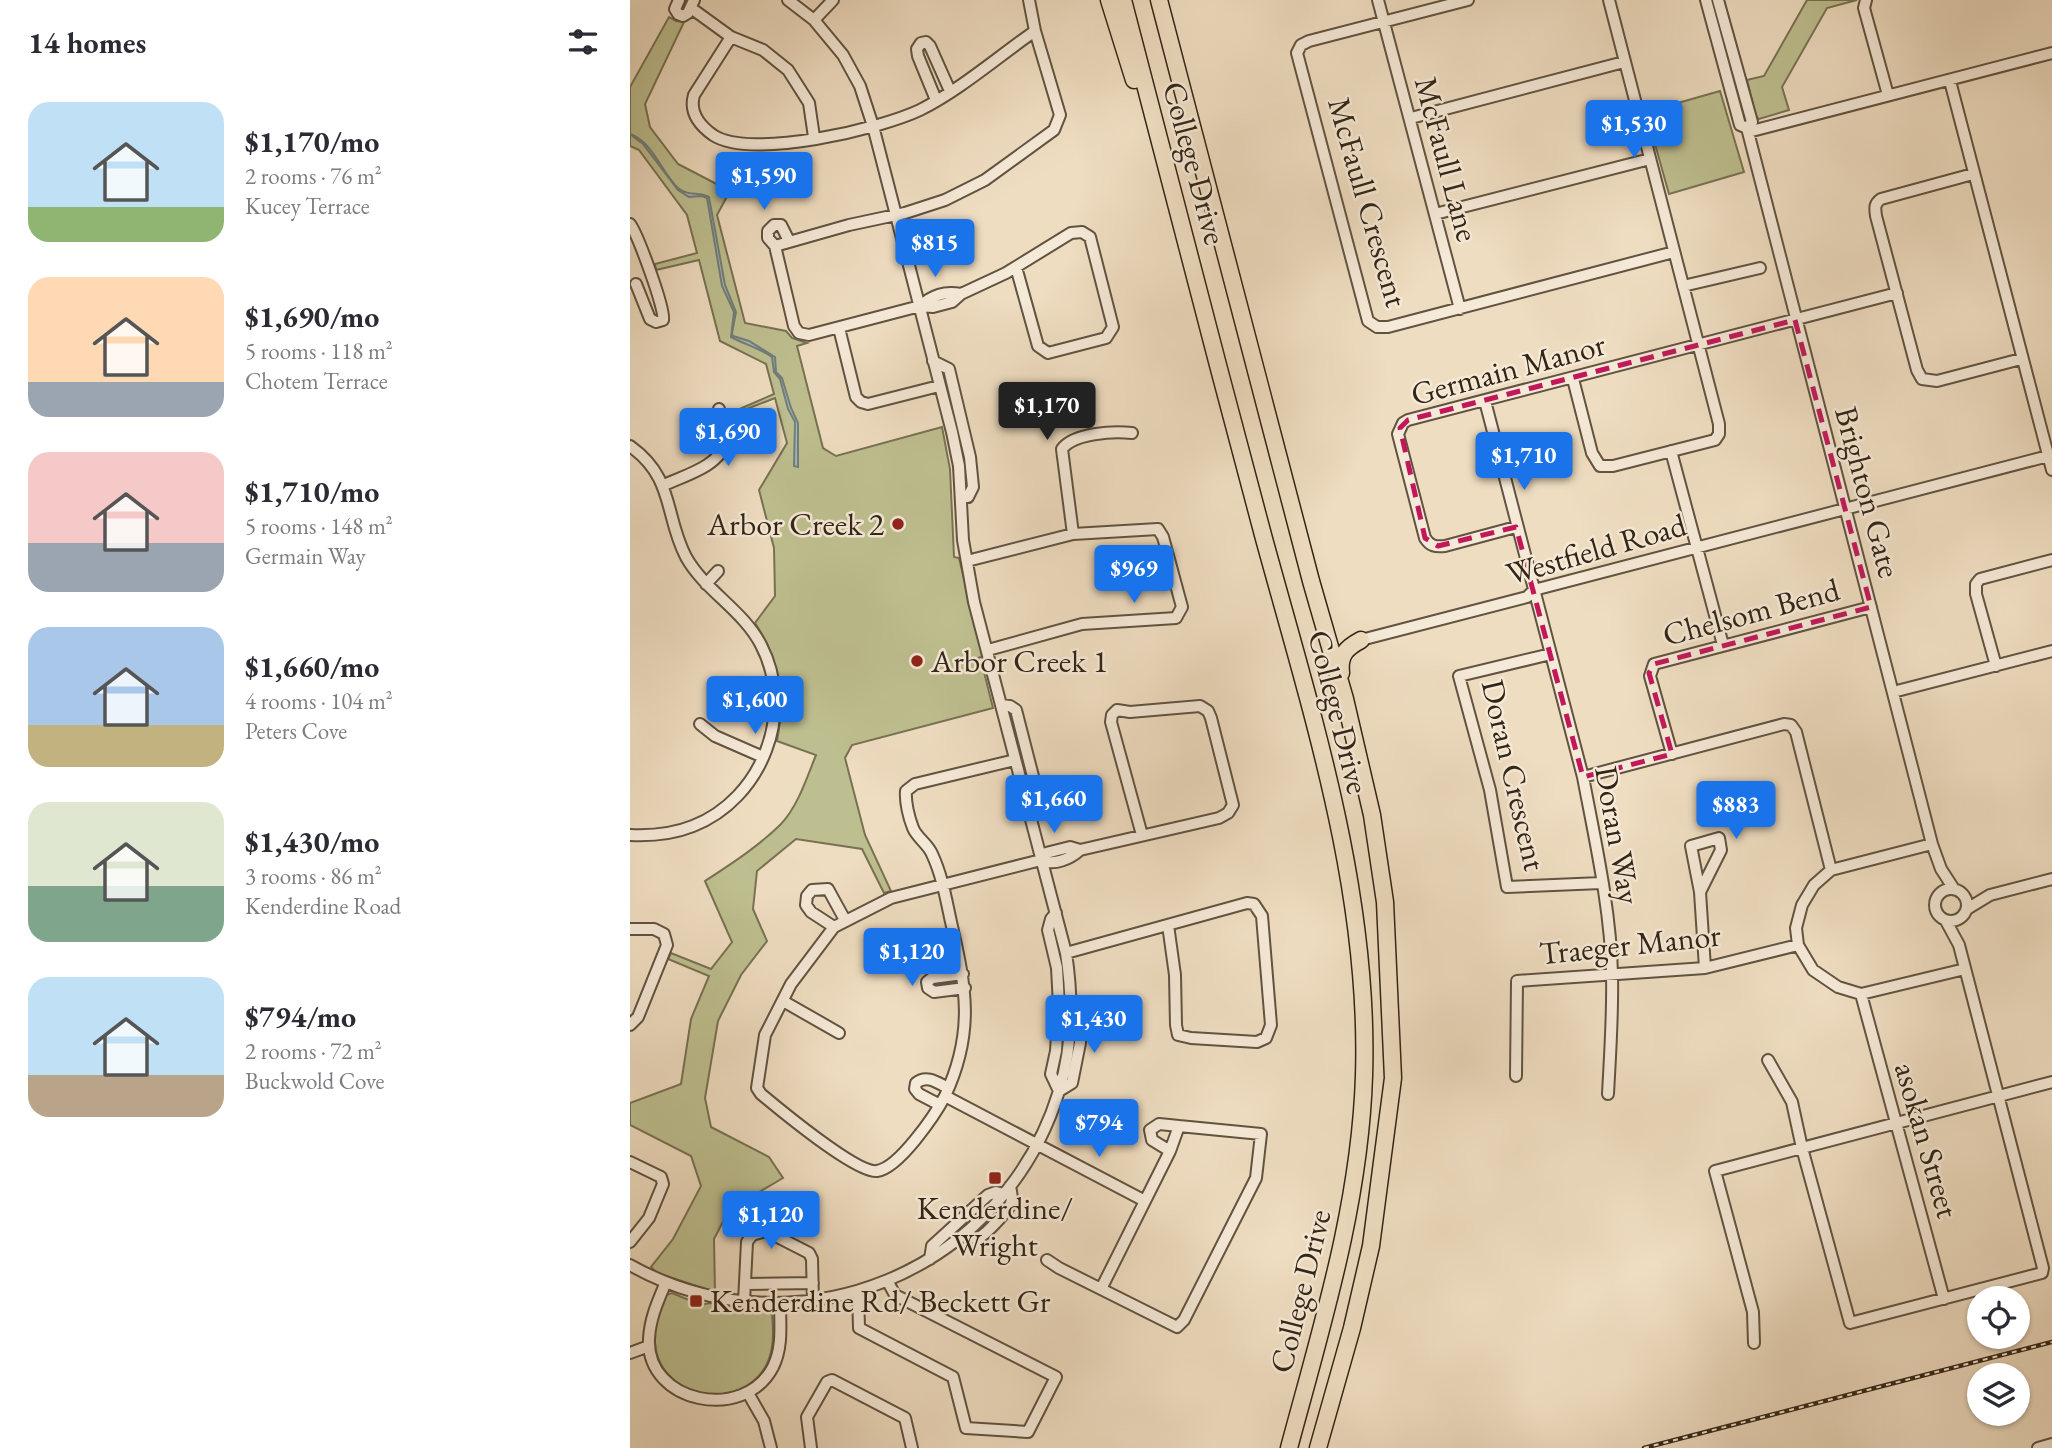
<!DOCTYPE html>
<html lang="en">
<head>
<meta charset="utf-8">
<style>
	:root { --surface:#fff; --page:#f7f7f7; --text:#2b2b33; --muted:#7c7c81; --accent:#1a73e8 }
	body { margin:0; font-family:"EB Garamond",serif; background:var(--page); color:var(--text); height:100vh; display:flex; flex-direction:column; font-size:26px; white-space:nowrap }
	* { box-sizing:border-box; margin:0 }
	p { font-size:23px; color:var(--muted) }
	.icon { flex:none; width:38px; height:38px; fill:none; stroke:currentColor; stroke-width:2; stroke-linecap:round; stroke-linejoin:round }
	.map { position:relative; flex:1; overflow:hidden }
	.side { display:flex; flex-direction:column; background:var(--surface); width:630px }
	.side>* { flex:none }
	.tools { position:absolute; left:1337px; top:1286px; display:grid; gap:14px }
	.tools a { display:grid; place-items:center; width:63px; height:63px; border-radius:50%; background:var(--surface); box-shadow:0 2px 5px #0004; font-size:35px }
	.price { position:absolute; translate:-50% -60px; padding:0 16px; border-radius:7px; background:var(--accent); color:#fff; font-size:23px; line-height:46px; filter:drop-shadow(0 2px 4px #0008) }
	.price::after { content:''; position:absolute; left:50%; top:42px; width:21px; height:16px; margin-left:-10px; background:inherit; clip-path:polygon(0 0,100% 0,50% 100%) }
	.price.selected { background:#222; color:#fff }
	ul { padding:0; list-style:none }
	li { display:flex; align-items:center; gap:21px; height:175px; padding:0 28px }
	li span { display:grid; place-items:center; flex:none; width:196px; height:140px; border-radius:21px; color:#555 }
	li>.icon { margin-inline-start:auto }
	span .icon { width:84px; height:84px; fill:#fffc; stroke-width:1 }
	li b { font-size:30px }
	h2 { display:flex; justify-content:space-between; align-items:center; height:84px; padding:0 28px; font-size:30px }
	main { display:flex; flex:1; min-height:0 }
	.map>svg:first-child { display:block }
	.green { fill:#bebf90; stroke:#787253; stroke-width:2 }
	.water { fill:#9fb9bd; stroke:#737e7a; stroke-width:2 }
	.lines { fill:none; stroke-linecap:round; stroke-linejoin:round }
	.minor-casing { stroke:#615341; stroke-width:14 }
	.highway-casing { stroke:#322516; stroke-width:19 }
	.minor { stroke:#f5e9d7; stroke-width:10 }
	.highway { stroke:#efddc1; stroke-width:16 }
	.rail-casing { stroke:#322516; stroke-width:4.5 }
	.rail { stroke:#f5e9d7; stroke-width:2; stroke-dasharray:5; stroke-linecap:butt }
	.marked { fill:none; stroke:#c2185b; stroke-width:5; stroke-dasharray:14 9; stroke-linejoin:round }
	.poi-dot { fill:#8f2418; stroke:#f5e9d7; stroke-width:2.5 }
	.labels { text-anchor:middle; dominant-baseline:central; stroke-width:5; stroke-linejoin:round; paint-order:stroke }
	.street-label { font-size:32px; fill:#322516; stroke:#f5e9d7 }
	.poi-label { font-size:32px; fill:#322516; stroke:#f5e9d7; text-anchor:start }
</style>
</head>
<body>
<main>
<section class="side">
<h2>14 homes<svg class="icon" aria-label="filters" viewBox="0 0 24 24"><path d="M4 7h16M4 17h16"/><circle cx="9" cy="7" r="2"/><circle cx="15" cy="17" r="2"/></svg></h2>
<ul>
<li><span style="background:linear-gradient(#bfe0f5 75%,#8fb573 0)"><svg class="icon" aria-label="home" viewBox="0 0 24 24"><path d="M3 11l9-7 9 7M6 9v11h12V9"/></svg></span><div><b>$1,170/mo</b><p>2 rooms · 76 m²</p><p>Kucey Terrace</p></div></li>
<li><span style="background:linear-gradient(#ffd9b3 75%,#9aa5b1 0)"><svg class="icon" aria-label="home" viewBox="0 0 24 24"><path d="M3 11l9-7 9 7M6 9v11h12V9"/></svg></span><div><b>$1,690/mo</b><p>5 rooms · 118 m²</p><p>Chotem Terrace</p></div></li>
<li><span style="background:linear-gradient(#f6c9c9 65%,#9aa5b1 0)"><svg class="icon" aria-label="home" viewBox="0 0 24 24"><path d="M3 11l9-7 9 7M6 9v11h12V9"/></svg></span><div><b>$1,710/mo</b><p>5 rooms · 148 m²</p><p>Germain Way</p></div></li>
<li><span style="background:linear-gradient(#a9c7e8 70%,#c2b280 0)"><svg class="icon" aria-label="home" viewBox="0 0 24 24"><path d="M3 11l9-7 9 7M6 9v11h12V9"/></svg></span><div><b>$1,660/mo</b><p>4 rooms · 104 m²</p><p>Peters Cove</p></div></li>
<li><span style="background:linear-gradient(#dfe7d0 60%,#7fa58c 0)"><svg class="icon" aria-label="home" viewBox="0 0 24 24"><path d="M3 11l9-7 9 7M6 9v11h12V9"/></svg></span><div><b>$1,430/mo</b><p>3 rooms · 86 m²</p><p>Kenderdine Road</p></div></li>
<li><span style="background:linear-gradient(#bfe0f5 70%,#b9a48a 0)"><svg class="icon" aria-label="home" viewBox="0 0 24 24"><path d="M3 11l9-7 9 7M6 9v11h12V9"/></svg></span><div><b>$794/mo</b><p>2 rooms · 72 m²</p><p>Buckwold Cove</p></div></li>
</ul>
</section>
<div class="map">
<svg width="1422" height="1448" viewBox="0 0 1422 1448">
	<rect width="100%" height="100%" fill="#efddc1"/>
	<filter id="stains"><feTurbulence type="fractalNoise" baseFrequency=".00286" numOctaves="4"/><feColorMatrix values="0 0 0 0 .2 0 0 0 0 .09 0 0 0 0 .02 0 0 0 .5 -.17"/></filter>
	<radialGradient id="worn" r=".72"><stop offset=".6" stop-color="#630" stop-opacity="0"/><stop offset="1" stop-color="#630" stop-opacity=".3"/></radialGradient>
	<path class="green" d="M1177,0H1227L1197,8L1152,87L1159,110L1129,119L1126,117L1117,80L1134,76Z
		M39,17L46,21L54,22L15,104L20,127L48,164L100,191L87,215L115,323L156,331L162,338L177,343L167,346L193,448L206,456L312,427L320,469L324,557L329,558L353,656L348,658L353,668L363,708L222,745L215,758L235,835L261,891L254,893L232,849L166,839L127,871L123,909L137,941L111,975L88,1021L75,1098L81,1127L139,1157L153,1178L99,1210L84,1239L85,1292L27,1273L21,1267L43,1239L71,1186L61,1156L0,1125V1103L51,1084L61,1019L79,976L38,959L41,953L81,969L102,942L75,881C101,864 129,846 151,824C168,806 177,777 186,755L147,741C155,698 150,660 125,623L145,596L144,548L129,490L157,443L145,398L104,414L105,411L144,394L136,364L90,341L69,260L26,270L25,264L67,253L57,215L9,150L0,146V87Z
		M1090,91L1114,172L1039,194L1016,112Z
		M42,1293L71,1305L79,1303L140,1310L142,1314C143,1325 144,1336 142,1347C131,1418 19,1406 25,1332C26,1319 31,1307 36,1295Z"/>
	<path class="water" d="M0,134C23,142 31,172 48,188C59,197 70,191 79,197L95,285L106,312L102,333L103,336L119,341L145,357L146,372L152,378L161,408L168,423V467L164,466L165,422L158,409L150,379L144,372L142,357C129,348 114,344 101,337L104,312L92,286L77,198L72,196L59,197L48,190L13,144Z"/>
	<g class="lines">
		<g class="minor-casing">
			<path id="minor" d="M49,0L45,9L48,14L53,16L58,13L64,0
				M748,0L830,309
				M838,0L679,41L671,45L667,53L738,321L747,327H758L1044,252
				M1076,0L1110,125L1117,128C1177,367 1242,605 1302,844L1311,869L1324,889
				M1088,0L1122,122L1117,128
				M1236,0L1234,8L1258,95
				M61,8L101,37L133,50L158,70L179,103L184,137
				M184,20L203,0
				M101,37L64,95C59,112 69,125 83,135C121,160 250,129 290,110C330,90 369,56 405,31
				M1320,81L1422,470
				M306,100L288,56L287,49L291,43L296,42L300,46L320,91
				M781,118L994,62
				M1118,132L1422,53
				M1343,174L1251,199C1244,204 1245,208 1246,216L1287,370L1292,379L1307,381L1391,359
				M805,214L1020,159
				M0,224C8,235 36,311 33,320L26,322L20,319L6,284
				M159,241L151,225H144L138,231V238L145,246L164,326L169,333L179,335L290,306L303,307L322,302L331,294L376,273L441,233L452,232L460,237L483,327L476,338L418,353L408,346L386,267
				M145,246L219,225L275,213L315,200L355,180L424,130L430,115L405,31L399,0
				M1053,286L1130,268
				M290,306C303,295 314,291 331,294
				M209,328L226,397L231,402L238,404L309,386
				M303,361L319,369L340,457L343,487L338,497H331
				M943,379L962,453L970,466H983L1085,440L1089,434V424L979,0
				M855,401L953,777C965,840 981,911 982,975C983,1014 980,1055 978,1094
				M0,446C45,478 34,515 56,557C75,591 113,610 131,645C166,712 132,799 63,826C43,834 21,836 0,835
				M1041,451L1093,645
				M34,485C53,476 91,466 95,442C97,432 92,420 89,409
				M886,527L815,546C805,547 800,546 795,538L768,434L773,423L778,420L1267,293
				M443,534L432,449C444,433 483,431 502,433
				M337,561L443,534L528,529L533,537L552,607L546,618L452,624L358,650
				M76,584L88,571
				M731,640L897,597L904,590L1422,455
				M921,654L829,676L860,790L877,887L971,883
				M1366,666L1346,594V584L1350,579L1422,560
				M1263,692L1422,651
				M371,705L380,706L386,710L406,788L396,801
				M70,724L85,736L133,757
				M1042,754L1020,676L1024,664L1241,607
				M953,777L1154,724L1161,725L1166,732L1201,870
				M512,835L481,722L482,715L487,710L500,712L570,706L578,711L581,718L603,805L598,813L589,818L450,850C440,859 424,866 411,860L261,898L204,927L161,984L135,1035L127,1088L131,1094C149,1109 227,1174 247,1171C269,1168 305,1115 315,1096L515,1201
				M1302,844L1201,870L1184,885L1172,905L1166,928L1168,945L1183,970L1208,987L1231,994L1335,969
				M411,860L416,853L440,847L450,850
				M1305 905a16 16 0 1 1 32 0a16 16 0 1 1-32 0Z
				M1070,892L1061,846L1089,838L1091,850L1070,892L1075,968
				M1337,909L1360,895L1422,879
				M426,913L421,919L418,930L427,968L429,1005L426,1051L421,1074L429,1091
				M204,927L181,912L176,905L177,896L182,890L198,889L215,920
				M0,929H24L34,934L37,945L8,1017L0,1025
				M436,953L617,903L624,904L632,916L641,1025L636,1038L627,1042L561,1038L548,1035L546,1025L545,975L538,925
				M333,974L302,978L297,982L298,988L304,992L335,988
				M1231,994L1314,1299
				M153,1001L209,1033
				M1138,1060L1162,1102L1172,1148L1220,1323L1412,1273L1413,1268L1329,945L1316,921
				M886,1076L887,981L1075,968L1168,945
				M429,1091L442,1083L450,1043V1022L441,1011
				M315,1096C345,1032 336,987 321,922C316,899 312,875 302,854C298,844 287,838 283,828C279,818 275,802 276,791L285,784L385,760
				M310,1105L289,1094L285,1089L286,1083C297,1074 308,1083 318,1088
				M549,1126L631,1134L626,1178L554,1320L547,1327L471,1289L540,1151Z
				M540,1151L522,1140L520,1130L529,1124L549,1126
				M0,1162L31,1177L33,1184L19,1218L0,1242
				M334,1235C339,1237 345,1239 350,1237C357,1233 379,1210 381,1203C383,1198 381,1192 380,1186
				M300,1259L302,1246L358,1195L366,1192L374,1194
				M417,1260L429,1268L471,1289
				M0,1265C166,1358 374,1272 429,1091C443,1046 443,999 436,953L344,602L333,540L329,466L322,432L243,126L230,86L213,55L184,20L158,0
				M36,1282C28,1301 20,1318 19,1339C16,1403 114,1423 143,1367C153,1347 150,1325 150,1303
				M115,1284L183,1283
				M228,1292L229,1328L323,1377L336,1428L398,1432L426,1377L265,1295L258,1282
				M114,1302L117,1242L122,1235L136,1231L179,1253L182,1259L183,1301
				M1124,1343L1123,1312L1085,1171L1422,1082
				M0,1353L19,1346
				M118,1393L134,1421L141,1448
				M181,1448L177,1417L197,1382L202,1380L275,1418L282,1448
				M1408,1448L1422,1444"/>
		</g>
		<g class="highway-casing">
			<path id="highway" d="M479,0L504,80
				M493,0C540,178 585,357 633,535C681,711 740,891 734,1076C730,1204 692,1325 659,1448
				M529,0L681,581L715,699L742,815L755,902L763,1078L741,1246L722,1328L688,1448
				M711,673C709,655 716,648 731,640"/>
		</g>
		<use href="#minor" class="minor"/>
		<use href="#highway" class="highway"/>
		<g class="rail-casing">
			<path id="rail" d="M1014,1448L1422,1342"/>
		</g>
		<use href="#rail" class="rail"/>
	</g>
	<path class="marked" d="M1165,320L1241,607L1024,664L1019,673L1042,754L953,777L886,527L808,546L795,538L770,428L778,420Z"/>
	<g class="poi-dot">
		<circle cx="268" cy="524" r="7"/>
		<circle cx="287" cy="661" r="7"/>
		<rect x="358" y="1171" width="14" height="14" rx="3.5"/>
		<rect x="59" y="1294" width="14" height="14" rx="3.5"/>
	</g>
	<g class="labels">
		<g class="street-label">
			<text transform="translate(817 159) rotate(75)">McFaull Lane</text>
			<text transform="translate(565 163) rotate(75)">College Drive</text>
			<text transform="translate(738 202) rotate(74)">McFaull Crescent</text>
			<text transform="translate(878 369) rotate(-15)">Germain Manor</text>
			<text transform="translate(1238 492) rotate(75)">Brighton Gate</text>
			<text transform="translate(966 549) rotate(-16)">Westfield Road</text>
			<text transform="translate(1121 612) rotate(-15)">Chelsom Bend</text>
			<text transform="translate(709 712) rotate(76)">College Drive</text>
			<text transform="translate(884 775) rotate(77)">Doran Crescent</text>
			<text transform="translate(988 835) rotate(80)">Doran Way</text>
			<text transform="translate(1000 944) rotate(-6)">Traeger Manor</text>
			<text transform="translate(1297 1140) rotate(74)">asokan Street</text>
			<text transform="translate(670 1291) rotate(-76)">College Drive</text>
		</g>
		<g class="poi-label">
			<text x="254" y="524" text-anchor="end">Arbor Creek 2</text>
			<text x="301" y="661">Arbor Creek 1</text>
			<text x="365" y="1208" text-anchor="middle">Kenderdine/<tspan x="365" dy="37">Wright</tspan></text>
			<text x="80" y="1301">Kenderdine Rd/ Beckett Gr</text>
		</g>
	</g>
	<rect width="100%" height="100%" filter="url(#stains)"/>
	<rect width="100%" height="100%" fill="url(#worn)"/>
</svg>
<div class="tools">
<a><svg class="icon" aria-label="locate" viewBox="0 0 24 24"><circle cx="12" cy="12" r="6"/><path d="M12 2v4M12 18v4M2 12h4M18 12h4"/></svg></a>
<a><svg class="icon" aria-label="layers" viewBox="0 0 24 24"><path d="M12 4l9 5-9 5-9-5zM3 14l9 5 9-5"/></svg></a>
</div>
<b class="price" style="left:1004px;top:160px">$1,530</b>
<b class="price" style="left:134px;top:212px">$1,590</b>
<b class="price" style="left:305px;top:279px">$815</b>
<b class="price selected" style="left:417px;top:442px">$1,170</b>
<b class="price" style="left:98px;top:468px">$1,690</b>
<b class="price" style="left:894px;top:492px">$1,710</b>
<b class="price" style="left:504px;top:605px">$969</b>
<b class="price" style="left:125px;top:736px">$1,600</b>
<b class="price" style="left:424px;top:835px">$1,660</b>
<b class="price" style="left:1106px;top:841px">$883</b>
<b class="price" style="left:282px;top:988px">$1,120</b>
<b class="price" style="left:464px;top:1055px">$1,430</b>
<b class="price" style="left:469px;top:1159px">$794</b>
<b class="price" style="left:141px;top:1251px">$1,120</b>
</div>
</main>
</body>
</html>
